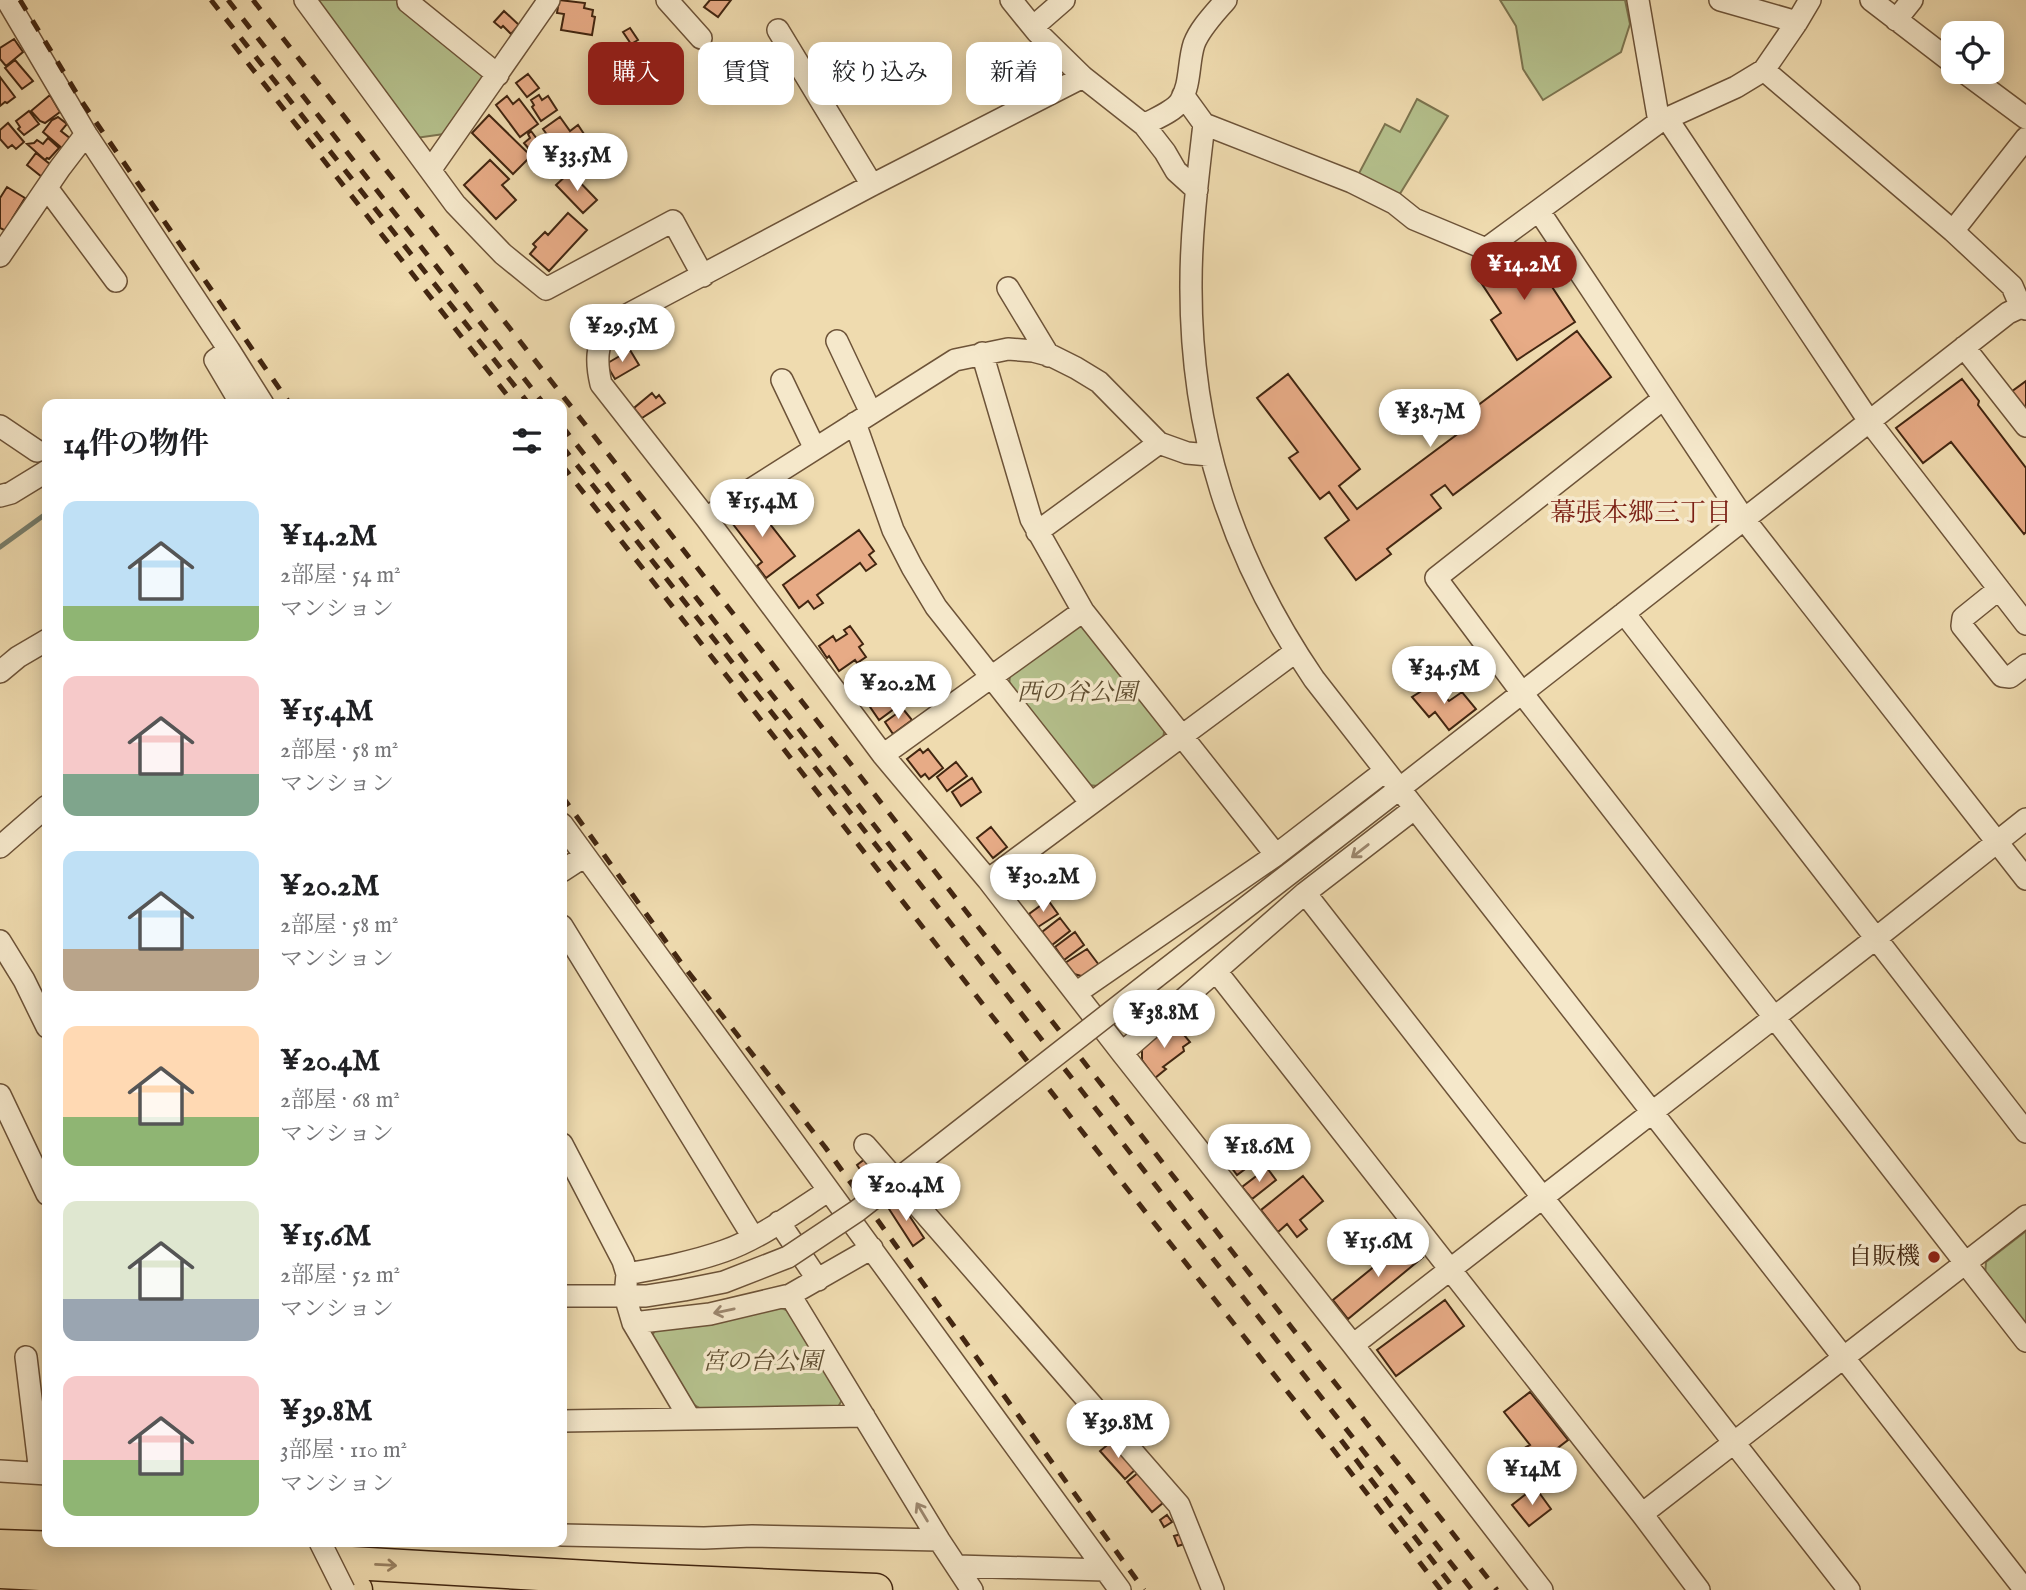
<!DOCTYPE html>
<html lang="ja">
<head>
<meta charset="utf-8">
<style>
	:root { --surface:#fff; --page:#f2f2f2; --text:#202124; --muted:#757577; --accent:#8f2418 }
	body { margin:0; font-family:"IM FELL English","Noto Serif JP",serif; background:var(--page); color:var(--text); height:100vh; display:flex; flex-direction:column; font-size:26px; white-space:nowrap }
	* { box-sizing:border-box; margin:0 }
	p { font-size:23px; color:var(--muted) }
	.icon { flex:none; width:38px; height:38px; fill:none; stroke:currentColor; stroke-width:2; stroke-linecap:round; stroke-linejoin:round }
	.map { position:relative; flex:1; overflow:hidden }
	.side { position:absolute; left:42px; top:399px; width:525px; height:1148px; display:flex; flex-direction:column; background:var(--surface); border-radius:14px; box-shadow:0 4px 18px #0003 }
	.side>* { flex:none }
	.banner { position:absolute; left:588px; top:42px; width:665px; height:63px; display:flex; gap:14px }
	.tools { position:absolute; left:1941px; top:21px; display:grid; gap:14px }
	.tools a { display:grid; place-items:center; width:63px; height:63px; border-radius:14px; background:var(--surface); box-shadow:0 4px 18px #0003; font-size:35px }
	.price { position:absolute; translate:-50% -60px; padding:0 16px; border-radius:24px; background:#fff; color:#222; font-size:23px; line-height:46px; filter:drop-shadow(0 2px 4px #0008) }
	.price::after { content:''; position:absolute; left:50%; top:42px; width:21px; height:16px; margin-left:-10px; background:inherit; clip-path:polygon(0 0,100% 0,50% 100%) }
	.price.active { background:var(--accent); color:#fff }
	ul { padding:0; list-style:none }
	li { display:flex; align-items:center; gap:21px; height:175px; padding:0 21px }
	li span { display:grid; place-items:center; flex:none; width:196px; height:140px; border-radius:14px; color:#555 }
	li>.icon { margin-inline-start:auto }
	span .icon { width:84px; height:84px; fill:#fffc; stroke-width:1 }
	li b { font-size:30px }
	h2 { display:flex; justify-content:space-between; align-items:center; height:84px; padding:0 21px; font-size:30px }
	.pill { padding:0 24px; border-radius:14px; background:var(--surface); box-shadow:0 4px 18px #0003; font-size:24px; line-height:63px }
	.pill.active { background:var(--accent); color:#fff }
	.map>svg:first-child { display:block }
	.green { fill:#b5c18d; stroke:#7c744f; stroke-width:2 }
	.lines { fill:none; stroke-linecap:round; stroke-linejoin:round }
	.stream { stroke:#777f6d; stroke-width:5 }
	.building { fill:#e7ab86; stroke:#422611; stroke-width:2 }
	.minor-casing { stroke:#6d5338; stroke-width:24 }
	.highway-casing { stroke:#422611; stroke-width:35 }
	.minor { stroke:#f5e8cb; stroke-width:21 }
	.highway { stroke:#efdbaf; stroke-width:32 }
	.rail { stroke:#422611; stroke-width:5; stroke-dasharray:12 12; stroke-linecap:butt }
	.minor-bridge-casing { stroke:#6d5338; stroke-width:24; stroke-linecap:butt }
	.minor-bridge { stroke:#f5e8cb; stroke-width:21 }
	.oneway { stroke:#9c876e }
	.oneway2 { stroke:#988060 }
	.poi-dot { fill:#8f2418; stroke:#f5e8cb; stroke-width:2.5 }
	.labels { text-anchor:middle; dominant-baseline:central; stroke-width:7; stroke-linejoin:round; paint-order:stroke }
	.park-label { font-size:24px; font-style:italic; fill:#5f4d30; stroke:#f5e8cb }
	.poi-label { font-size:24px; fill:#422611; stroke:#f5e8cb; text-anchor:end }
	.neighbourhood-label { font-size:26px; fill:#7a1f14; stroke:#f5e8cb }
</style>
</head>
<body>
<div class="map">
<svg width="2026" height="1590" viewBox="0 0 2026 1590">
	<rect width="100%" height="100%" fill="#efdbaf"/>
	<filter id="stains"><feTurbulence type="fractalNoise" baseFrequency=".00286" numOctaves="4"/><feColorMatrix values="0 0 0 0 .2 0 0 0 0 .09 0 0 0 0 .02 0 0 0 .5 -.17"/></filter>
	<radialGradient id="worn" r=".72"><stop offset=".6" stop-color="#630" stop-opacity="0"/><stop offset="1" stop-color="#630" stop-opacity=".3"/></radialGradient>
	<path class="green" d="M314,0H399L493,73L451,133L416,138Z
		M1500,0H1625L1630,24L1621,52L1543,100L1523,69L1516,26Z
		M1417,99L1448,116L1398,197L1357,177L1385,124L1400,132Z
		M1075,626L1088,628L1165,726L1163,739L1099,786L1086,785L1009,687L1010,674Z
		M2026,1231V1328L1985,1275L1986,1262Z
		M778,1307L792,1312L843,1398L837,1409L703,1410L691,1403L651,1339L656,1327Z"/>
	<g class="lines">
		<path class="stream" d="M0,547L47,513"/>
	</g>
	<path class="building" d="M559,0L585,3L584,8L593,10L592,16L595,17L592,35L561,30L564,14L557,13Z
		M710,0H731L718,17L704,7Z
		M504,11L519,25L511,34L503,26L501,28L494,22Z
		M630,28L638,40L631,44L623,32Z
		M14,39L23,52L6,66L0,59V48Z
		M15,60L33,81L22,89L5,68Z
		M528,74L539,88L527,97L516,83Z
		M0,77L15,97L7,103L5,102L0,106Z
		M50,95L60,112L45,123L40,121L31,111Z
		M539,95L542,100L548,96L557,110L541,121L532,107L534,105L531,100Z
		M507,96L513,104L519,99L538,124L520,137L496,105Z
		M29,111L39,124L24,135L18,129L20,127L16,121Z
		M489,115L531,156L513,174L472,133Z
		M58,117L67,124L61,131L71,139L63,149L43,132L52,120Z
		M560,117L570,131L578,125L586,137L561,155L543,129Z
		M8,123L24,142L16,149L12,145L8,148L0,139V130Z
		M531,131L543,147L547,143L558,157L556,160L562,167L553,174L542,160L540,162L524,143L530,138L528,134Z
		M48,138L59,148L49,159L47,158L45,160L27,144L34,143L37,140L43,144Z
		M36,153L51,165L42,177L27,165Z
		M490,160L509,179L502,185L516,200L496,219L464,185Z
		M570,172L597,200L583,213L556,185Z
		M7,187L25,198L12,219L8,232L0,228V198Z
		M568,213L587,230L549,271L530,254L536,247L533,244L545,232L548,235Z
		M1524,244L1575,322L1517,360L1491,320L1501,313L1476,275Z
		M1577,331L1611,377L1453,495L1445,485L1431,495L1441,508L1387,549L1391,554L1356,580L1325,538L1349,520L1329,492L1320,499L1289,458L1298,452L1257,398L1288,374L1360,469L1339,486L1357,509L1471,424L1465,415Z
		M630,350L639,365L615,379L606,364Z
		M1962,379L1979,401L1978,405L2026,468V532L2024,534L1951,442L1923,463L1896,428Z
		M2026,381V412L2011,392Z
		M652,393L656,398L659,395L665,403L642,418L634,408Z
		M752,501L795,556L766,578L757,566L762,562L729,519Z
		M859,530L874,551L869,555L876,564L866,571L860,563L817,595L823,603L814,609L808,601L799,608L783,585Z
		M850,626L863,644L859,647L866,657L857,663L855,660L839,671L829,656L827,658L819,646L833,636L836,641L847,634L844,630Z
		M1433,684L1449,701L1462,692L1476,709L1449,730L1435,712L1429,717L1412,697Z
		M886,691L898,706L879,720L868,704Z
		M903,709L912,720L893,734L885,722Z
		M920,749L923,753L928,749L943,768L929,779L925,774L921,777L907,759Z
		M956,762L967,776L947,791L937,777Z
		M972,778L981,792L961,806L952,792Z
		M991,827L1007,847L993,858L977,838Z
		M1022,867L1030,878L1010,891L1005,885L1007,876Z
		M1048,900L1058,914L1038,927L1029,914Z
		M1060,918L1070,931L1052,945L1042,932Z
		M1075,932L1084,945L1064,960L1055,947Z
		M1087,949L1099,965L1085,977L1074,974L1065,963Z
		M1174,1023L1190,1042L1183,1047L1184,1051L1163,1067L1166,1069L1155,1078L1142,1060V1048Z
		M1248,1143L1260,1158L1237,1175L1226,1160Z
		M865,1159L873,1171L865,1177L857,1165Z
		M1267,1168L1276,1180L1252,1199L1242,1187Z
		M1303,1176L1323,1201L1300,1220L1307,1229L1297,1237L1287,1224L1278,1232L1261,1210Z
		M899,1200L924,1238L913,1246L889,1209Z
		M1408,1239L1423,1257L1348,1319L1333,1300Z
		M1445,1300L1464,1326L1396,1376L1377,1350Z
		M1530,1392L1568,1440L1538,1463L1526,1447L1530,1445L1504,1412Z
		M1111,1442L1136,1469L1125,1479L1100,1451Z
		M1139,1472L1164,1502L1152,1512L1127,1482Z
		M1535,1487L1551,1509L1529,1526L1512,1505Z
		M1167,1515L1172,1522L1164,1527L1160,1520Z
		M1181,1534L1184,1544L1178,1546L1174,1536Z"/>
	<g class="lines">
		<g class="minor-casing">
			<path id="minor" d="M7,0L86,134L229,350L263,404
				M305,0L455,204L503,254L546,289L673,221L703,276
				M410,0L408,2L498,75
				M667,0L701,38
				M1011,0L1037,32L1083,77L1144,125L1165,152L1176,171L1197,190
				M1638,0L1659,122
				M1720,0L1797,22
				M1871,0L1953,63
				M1896,20L1912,0
				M1033,27L1064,0
				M778,30L872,185
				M1764,70L1953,231L2012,286L2021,307L2026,309
				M1964,72L2026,118
				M1083,77L872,185L608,325C596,345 596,363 601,384L706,518L883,755L988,880L1122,1053L1353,1345L1542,1590
				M1183,95L1204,124L1352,182L1394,203L1414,219L1486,249L1659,122L1736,87L1764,70L1797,22L1810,0
				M1666,117L1869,421L2026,624
				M1204,124C1198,176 1191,230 1191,283C1190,431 1231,557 1314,679L2025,1590
				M1144,125C1154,119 1173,112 1180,102C1191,85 1188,62 1194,44C1200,28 1215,13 1226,0
				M431,169L549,0
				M47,188L116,281
				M1539,211L1744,519L2026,879
				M1953,231L2026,138
				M0,256L60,168L86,134
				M1008,288L1049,356
				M837,341L871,413
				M1964,347L2026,426
				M229,350L215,360L241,404
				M982,353L1031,519L1083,611L1276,855
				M782,380L815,449
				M1663,399L1436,578L1522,693L2026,1341
				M855,423L893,530L912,567L936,607L1090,802
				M0,426L37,451
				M0,496L11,493L47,471
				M706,518L955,360L1008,349L1033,351L1052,356L1076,368L1099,382L1159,443L1187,453L1209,455
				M1037,532L1159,443
				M1999,589L1963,618L1962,626L2002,676L2010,677L2026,665
				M1624,613L2026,1132
				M0,672L18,657L47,640
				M883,755L1083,611
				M562,824L1120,1590
				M0,847L47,806
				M562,871L585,856
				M988,880L1295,652
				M1305,893L1849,1590
				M562,926L753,1237
				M0,941L24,980L47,1027
				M1216,971L1642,1514L1699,1590
				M1156,977L1399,789L2008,313L2021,307
				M1076,993L1276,855L1385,771
				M1122,1053L1305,893L1414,809
				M0,1095L47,1194
				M562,1144L623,1261L627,1274L625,1296L633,1323L690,1419
				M865,1145L1179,1505L1213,1590
				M779,1222L818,1280
				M627,1274C660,1268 693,1262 724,1251C761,1238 795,1212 828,1191
				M790,1295L939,1540L972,1590
				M562,1296H646L684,1290L724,1282L788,1257
				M633,1323L710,1314L790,1295L872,1248
				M1353,1345L1875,939L2026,819
				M26,1357L40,1473
				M562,1421L864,1416
				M0,1471L47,1474
				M1642,1514L2026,1216
				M562,1535L704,1538L752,1536L939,1540
				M957,1566L1105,1570"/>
		</g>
		<g class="highway-casing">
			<path id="highway" d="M0,1546L147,1551L641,1580L876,1590
				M0,1572L356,1590"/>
		</g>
		<use href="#minor" class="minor"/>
		<use href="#highway" class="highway"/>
		<path class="rail" d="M20,0L80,99L290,404
			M211,0L529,404
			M228,0L544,404
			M253,0L1497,1590
			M233,44L514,404
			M562,426L1472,1590
			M562,446L901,877
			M562,465L1106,1162L1332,1448L1441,1590
			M562,796L682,964L825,1147L1144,1590
			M1341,1440L1455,1590"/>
		<g class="minor-bridge-casing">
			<path id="minor-bridge" d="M788,1257L857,1211L1156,977
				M320,1542L344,1590"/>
		</g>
		<use href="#minor-bridge" class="minor-bridge"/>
	</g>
	<defs><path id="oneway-shaft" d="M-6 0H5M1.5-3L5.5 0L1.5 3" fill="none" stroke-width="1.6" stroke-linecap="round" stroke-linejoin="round" transform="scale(1.75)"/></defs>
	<g class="oneway">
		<use href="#oneway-shaft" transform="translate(1360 851) rotate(142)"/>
		<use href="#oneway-shaft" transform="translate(724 1311) rotate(168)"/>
		<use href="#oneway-shaft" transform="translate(922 1512) rotate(-121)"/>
	</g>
	<use class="oneway2" href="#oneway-shaft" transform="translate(386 1565) rotate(3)"/>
	<circle class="poi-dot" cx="1934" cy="1257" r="7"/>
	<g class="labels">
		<g class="park-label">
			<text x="1077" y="693">西の谷公園</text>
			<text x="762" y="1362">宮の台公園</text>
		</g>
		<g class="poi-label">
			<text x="1920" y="1257">自販機</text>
		</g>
		<g class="neighbourhood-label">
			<text x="1641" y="513">幕張本郷三丁目</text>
		</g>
	</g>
	<rect width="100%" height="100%" filter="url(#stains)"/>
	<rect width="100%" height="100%" fill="url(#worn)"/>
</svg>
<div class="tools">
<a><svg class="icon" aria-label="locate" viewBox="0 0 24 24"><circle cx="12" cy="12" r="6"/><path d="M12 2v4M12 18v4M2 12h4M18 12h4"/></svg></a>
</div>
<b class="price" style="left:577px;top:193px">¥33.5M</b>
<b class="price active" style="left:1524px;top:302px">¥14.2M</b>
<b class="price" style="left:622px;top:364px">¥29.5M</b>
<b class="price" style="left:1430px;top:449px">¥38.7M</b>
<b class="price" style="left:762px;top:539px">¥15.4M</b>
<b class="price" style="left:1444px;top:706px">¥34.5M</b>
<b class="price" style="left:898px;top:721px">¥20.2M</b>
<b class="price" style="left:1043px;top:914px">¥30.2M</b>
<b class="price" style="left:1164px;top:1050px">¥38.8M</b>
<b class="price" style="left:1259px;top:1184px">¥18.6M</b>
<b class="price" style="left:906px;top:1223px">¥20.4M</b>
<b class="price" style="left:1378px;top:1279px">¥15.6M</b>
<b class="price" style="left:1118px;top:1460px">¥39.8M</b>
<b class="price" style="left:1532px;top:1507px">¥14M</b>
<div class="banner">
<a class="pill active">購入</a>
<a class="pill">賃貸</a>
<a class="pill">絞り込み</a>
<a class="pill">新着</a>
</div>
<section class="side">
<h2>14件の物件<svg class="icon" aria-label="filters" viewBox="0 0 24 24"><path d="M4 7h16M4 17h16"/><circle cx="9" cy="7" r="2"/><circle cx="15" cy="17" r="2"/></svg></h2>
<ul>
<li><span style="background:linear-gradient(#bfe0f5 75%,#8fb573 0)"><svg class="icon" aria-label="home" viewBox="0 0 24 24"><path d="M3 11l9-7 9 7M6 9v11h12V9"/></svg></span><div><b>¥14.2M</b><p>2部屋 · 54 m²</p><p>マンション</p></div></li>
<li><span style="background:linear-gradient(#f6c9c9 70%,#7fa58c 0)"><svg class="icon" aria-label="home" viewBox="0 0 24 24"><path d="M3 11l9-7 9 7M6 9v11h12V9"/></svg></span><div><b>¥15.4M</b><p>2部屋 · 58 m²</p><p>マンション</p></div></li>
<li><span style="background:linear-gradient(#bfe0f5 70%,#b9a48a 0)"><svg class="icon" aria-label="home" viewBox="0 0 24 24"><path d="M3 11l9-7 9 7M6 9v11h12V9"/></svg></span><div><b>¥20.2M</b><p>2部屋 · 58 m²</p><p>マンション</p></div></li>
<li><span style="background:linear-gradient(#ffd9b3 65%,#8fb573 0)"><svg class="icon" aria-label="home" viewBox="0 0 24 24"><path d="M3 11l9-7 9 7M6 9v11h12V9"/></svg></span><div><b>¥20.4M</b><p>2部屋 · 68 m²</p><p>マンション</p></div></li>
<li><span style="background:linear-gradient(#dfe7d0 70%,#9aa5b1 0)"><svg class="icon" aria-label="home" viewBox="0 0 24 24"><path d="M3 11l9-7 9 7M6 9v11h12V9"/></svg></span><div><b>¥15.6M</b><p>2部屋 · 52 m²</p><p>マンション</p></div></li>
<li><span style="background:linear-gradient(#f6c9c9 60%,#8fb573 0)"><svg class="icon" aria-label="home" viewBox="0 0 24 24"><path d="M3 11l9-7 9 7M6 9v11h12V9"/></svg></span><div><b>¥39.8M</b><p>3部屋 · 110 m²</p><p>マンション</p></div></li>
</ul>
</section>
</div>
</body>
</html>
